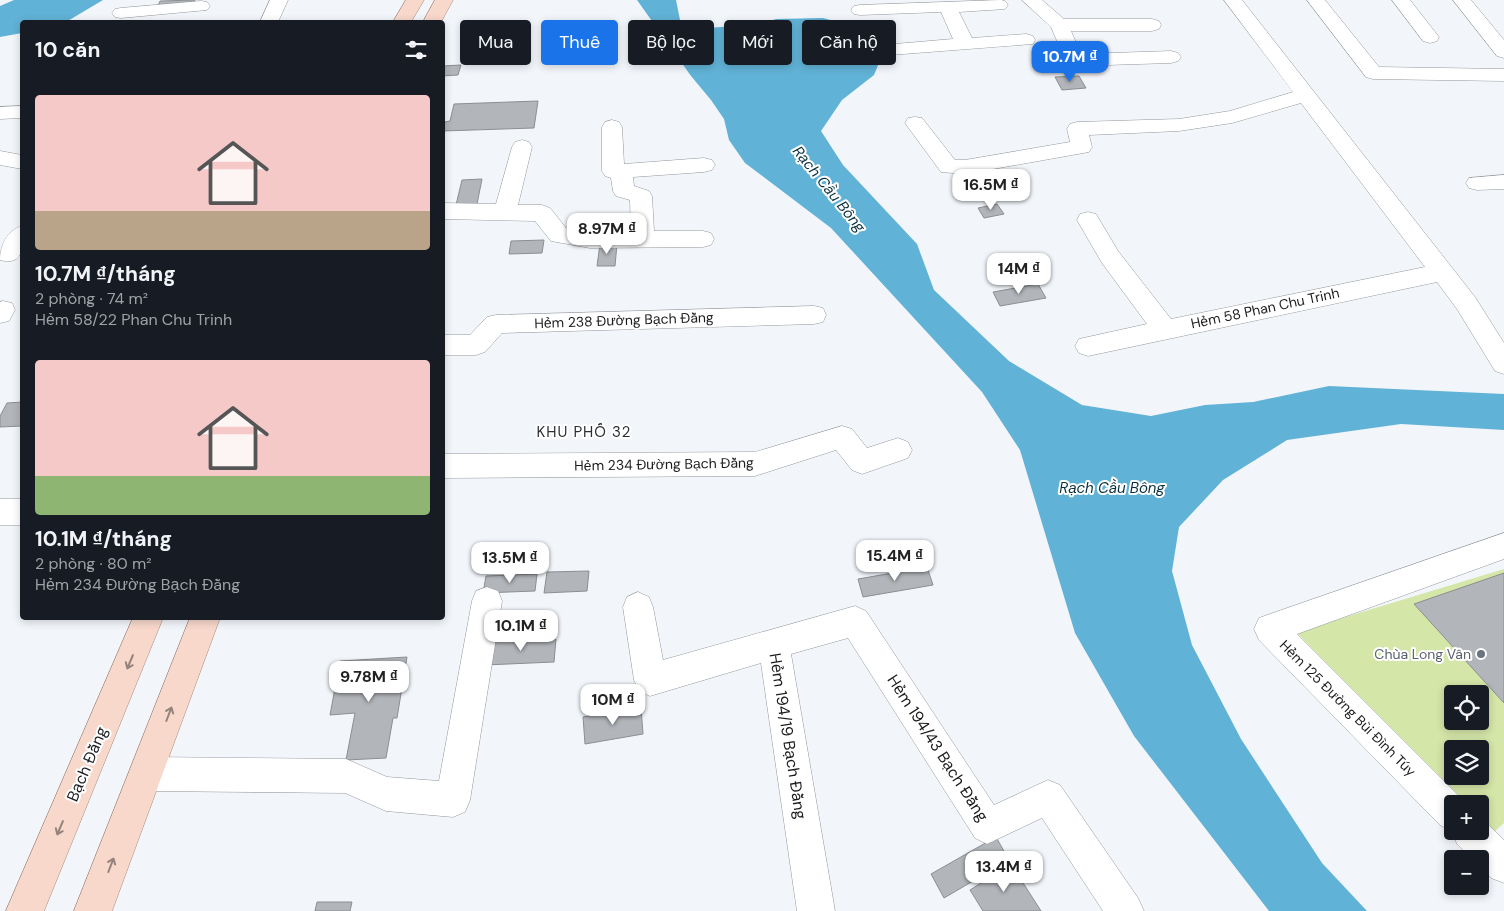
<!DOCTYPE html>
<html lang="vi">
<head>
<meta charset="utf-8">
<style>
	:root { --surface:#171b24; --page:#20242c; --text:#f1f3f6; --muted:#9ea1a6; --accent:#1a73e8 }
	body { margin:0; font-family:"DM Sans",sans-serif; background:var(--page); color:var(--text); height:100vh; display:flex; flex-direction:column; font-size:19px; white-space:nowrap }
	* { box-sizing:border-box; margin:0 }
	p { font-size:16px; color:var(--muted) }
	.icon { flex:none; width:28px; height:28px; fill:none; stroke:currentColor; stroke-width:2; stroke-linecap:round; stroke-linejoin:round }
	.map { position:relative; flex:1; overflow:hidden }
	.drawer { position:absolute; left:20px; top:20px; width:425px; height:600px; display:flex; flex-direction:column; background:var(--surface); border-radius:5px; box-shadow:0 2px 8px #0003 }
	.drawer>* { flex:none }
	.banner { position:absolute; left:460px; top:20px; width:475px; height:45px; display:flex; gap:10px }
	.tools { position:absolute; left:1444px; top:685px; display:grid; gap:10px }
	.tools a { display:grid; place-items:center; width:45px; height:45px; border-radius:5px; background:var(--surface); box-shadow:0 2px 8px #0003; font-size:25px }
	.price { position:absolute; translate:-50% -42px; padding:0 11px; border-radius:10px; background:#fff; color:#222; font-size:16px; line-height:32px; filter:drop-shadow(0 1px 2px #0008) }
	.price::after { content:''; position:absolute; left:50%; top:30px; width:15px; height:11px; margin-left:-8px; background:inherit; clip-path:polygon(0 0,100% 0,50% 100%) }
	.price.active { background:var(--accent); color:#fff }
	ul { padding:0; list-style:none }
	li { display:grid; align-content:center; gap:10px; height:265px; padding:0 15px }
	li span { display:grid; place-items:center; height:155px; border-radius:5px; color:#555 }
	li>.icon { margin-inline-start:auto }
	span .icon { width:90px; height:90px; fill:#fffc; stroke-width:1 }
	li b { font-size:21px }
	h2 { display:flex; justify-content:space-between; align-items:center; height:60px; padding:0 15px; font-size:21px }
	.tag { padding:0 18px; border-radius:5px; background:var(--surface); box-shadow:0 2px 8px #0003; font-size:18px; line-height:45px }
	.tag.active { background:var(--accent); color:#fff }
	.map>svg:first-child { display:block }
	.green { fill:#d4e6a8; fill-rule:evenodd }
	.water { fill:#61b2d7 }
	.building { fill:#b2b5ba; stroke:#8b8e92 }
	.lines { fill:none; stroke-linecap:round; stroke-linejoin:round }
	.minor-casing { stroke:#93979b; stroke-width:1 }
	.major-casing { stroke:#a88577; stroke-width:1 }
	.minor { fill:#fff; fill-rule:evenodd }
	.major { fill:#f8d8cb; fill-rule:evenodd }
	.oneway { stroke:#94837d }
	.worship-dot { fill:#6b7280; stroke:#fff; stroke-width:2 }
	.labels { text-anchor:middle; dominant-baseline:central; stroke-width:4; stroke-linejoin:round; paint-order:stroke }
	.street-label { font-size:14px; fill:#1a1b1d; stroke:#fff }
	.worship-label { font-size:14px; fill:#5b616d; stroke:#fff; text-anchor:end }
	.water-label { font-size:15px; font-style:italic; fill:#09303f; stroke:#fff }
	.neighbourhood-label { font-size:15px; letter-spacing:1px; fill:#2c2f32; stroke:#fff }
	.near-street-label { font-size:16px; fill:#1a1b1d; stroke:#fff }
</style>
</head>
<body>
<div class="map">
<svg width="1504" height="911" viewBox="0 0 1504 911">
	<rect width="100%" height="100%" fill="#f2f6fb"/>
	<path class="green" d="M1504,569V823L1493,833L1480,820V804H1464L1296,632ZM1452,694H1480V721H1452ZM1452,749H1480V776H1452Z"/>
	<path class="water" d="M14,0H103L66,22H22V33L0,37V6Z
		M637,0H676L682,30L760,24L776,19L823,18L849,25L867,41L881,58L874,75L842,100L821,131L843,165L917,244L934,290L1009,361L1082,405L1151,416L1205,405L1253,402L1329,386L1504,394V430L1401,424L1287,440L1223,480L1179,527L1172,571L1192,645L1241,739L1322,863L1367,911H1269L1134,736L1075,633L1020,450L982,392L831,228L745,163L729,140L724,119L711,100L691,76Z"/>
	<path class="building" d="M195,0L193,5L157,8L160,1Z
		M461,65L458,75L442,76V66Z
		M1079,76L1086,88L1062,90L1055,77Z
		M538,101L534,128L443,131L445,122L450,121L454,104Z
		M482,179L476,209H455L462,180Z
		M997,204L1004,214L984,218L978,208Z
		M544,240L542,253L509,254L511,241Z
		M600,244H617L615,266H597Z
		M1038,284L1046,298L1000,306L993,292Z
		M22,402V426L0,427V416L7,403Z
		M927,567L933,585L863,597L858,579Z
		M589,571L587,591L544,593L547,572Z
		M1504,573V703L1414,604Z
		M537,574L535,591L483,593L486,576Z
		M556,639L554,662L485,665L488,642Z
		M407,657L397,718H393L386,758L346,760L355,713L330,715L340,661Z
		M641,707L643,734L585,744L583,717Z
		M996,837L1009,860L944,898L931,874Z
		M1011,864L1041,911H983L970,890Z
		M317,902H352L350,911H315Z"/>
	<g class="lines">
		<g class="minor-casing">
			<path id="minor" d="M270,0H288L278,22H260Z
				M1001,0L1005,1L1008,5L1005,9L959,12L972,38L1026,34L1033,36L1035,40L1033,44L890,55L883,53L881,49L883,45L953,39L941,12L860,15L854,14L851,10L854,6L860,5Z
				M1022,0H1042L1064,19H1152L1159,21L1161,25L1159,29L1152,31H1071L1081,54L1171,51L1178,53L1181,57L1178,61L1171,63L1074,66L1067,64L1051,27Z
				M1224,0H1242L1475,297L1504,343V374L1495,371L1457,309L1437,282L1088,356L1079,353L1075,346L1079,339L1147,324L1102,263L1077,220L1080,214L1088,212L1096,214L1118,251L1171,319L1425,267L1301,103L1232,123L1179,131L1089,135L1092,147L1089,152L965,174L941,172L905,123L908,118L915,117L922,118L955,160H965L1070,142L1067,129L1070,124L1077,122L1179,119L1230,111L1293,92Z
				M1307,0H1325L1379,67L1504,69V81L1373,79L1366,77Z
				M1392,0H1410L1439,37L1437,41L1430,43L1423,41Z
				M1453,0H1471L1504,40V58L1497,56Z
				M201,1L207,2L210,6L207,10L121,18L115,17L112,13L115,9L121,8Z
				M22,106V118L0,119V107Z
				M612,120L619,122L622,127L624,164L704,158L712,160L715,165L712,170L704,172L633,177L634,186L649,191L652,196L654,231H703L711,233L714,239L711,245L703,247L590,248L551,241L535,221L442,219V203L496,204L512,147L515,142L522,140L529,142L532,147L518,205H542L550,208L566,228L590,232H631L630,200L616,196L613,191L611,178L605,176L602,171V127L605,122Z
				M0,151L22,155V169L0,165Z
				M1504,175V189L1477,190L1469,188L1466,183L1469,178Z
				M22,226C24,243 25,267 0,260C0,246 7,230 22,226Z
				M3,301L12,303L15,310L9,321L0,323V302Z
				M814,306L823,308L826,315L823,322L814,324L502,333L485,352L476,355H442V335H470L487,317L496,315Z
				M842,426L852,429L867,448L898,438L908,442L912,450L908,458L862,474L852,470L836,450L755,476L442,478V454L755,452Z
				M0,499H22V525H0Z
				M1504,533V559L1297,634L1464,801L1466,804H1452V831L1440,825L1259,640L1254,629L1259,618L1270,614Z
				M487,587L498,591L502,601L470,800L465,812L453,817L386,811L345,793L146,791L134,786L129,774L134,762L146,757L346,759L387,777L439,781L472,601L476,591Z
				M638,592L649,597L653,607L663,660L855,606L866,611L994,805L1048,780L1060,785L1138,898L1144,911H1103L1042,818L987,844L975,838L848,638L791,654L835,911H797L761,663L650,696L639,691L634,680L623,607L627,597Z
				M1480,817L1504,840V883L1491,878L1480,866V859H1472L1457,844L1452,831H1480Z"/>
		</g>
		<g class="major-casing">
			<path id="major" d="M406,0H424L411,22H393Z
				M435,0H453L441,22H423Z
				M133,618H163L44,911H6Z
				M190,618H220L112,911H74Z"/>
		</g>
		<use href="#minor" class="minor"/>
		<use href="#major" class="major"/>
	</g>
	<defs><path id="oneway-shaft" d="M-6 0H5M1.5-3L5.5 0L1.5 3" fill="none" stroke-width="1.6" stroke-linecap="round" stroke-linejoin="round" transform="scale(1.25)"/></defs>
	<g class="oneway">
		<use href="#oneway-shaft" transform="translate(130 662) rotate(113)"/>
		<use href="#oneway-shaft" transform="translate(169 714) rotate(-69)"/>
		<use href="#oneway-shaft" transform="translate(60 828) rotate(113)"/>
		<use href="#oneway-shaft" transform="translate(111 865) rotate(-69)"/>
	</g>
	<circle class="worship-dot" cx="1481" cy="654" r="5"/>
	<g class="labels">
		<g class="street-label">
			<text transform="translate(1265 308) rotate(-12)">Hẻm 58 Phan Chu Trinh</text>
			<text transform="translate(624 320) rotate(-2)">Hẻm 238 Đường Bạch Đằng</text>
			<text transform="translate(664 464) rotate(-1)">Hẻm 234 Đường Bạch Đằng</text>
			<text transform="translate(1348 708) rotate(45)">Hẻm 125 Đường Bùi Đình Túy</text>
		</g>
		<g class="worship-label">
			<text x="1471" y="654">Chùa Long Vân</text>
		</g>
		<g class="water-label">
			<text transform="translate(829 189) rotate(51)">Rạch Cầu Bông</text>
			<text x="1112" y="488">Rạch Cầu Bông</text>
		</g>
		<g class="neighbourhood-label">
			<text x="584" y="432">KHU PHỐ 32</text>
		</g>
		<g class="near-street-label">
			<text transform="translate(788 736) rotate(81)">Hẻm 194/19 Bạch Đằng</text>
			<text transform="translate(938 748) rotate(57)">Hẻm 194/43 Bạch Đằng</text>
			<text transform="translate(87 764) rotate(-67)">Bạch Đằng</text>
		</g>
	</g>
</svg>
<div class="tools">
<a><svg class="icon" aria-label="locate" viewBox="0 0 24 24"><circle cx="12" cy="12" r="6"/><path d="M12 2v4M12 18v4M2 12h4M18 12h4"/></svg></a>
<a><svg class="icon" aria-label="layers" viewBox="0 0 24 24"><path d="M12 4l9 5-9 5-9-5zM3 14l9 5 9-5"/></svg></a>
<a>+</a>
<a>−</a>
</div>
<b class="price active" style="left:1070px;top:83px">10.7M ₫</b>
<b class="price" style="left:991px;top:211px">16.5M ₫</b>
<b class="price" style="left:607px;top:255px">8.97M ₫</b>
<b class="price" style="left:1019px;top:295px">14M ₫</b>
<b class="price" style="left:895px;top:582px">15.4M ₫</b>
<b class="price" style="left:510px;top:584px">13.5M ₫</b>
<b class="price" style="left:521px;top:652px">10.1M ₫</b>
<b class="price" style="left:369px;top:703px">9.78M ₫</b>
<b class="price" style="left:613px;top:726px">10M ₫</b>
<b class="price" style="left:1004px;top:893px">13.4M ₫</b>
<div class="banner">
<a class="tag">Mua</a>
<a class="tag active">Thuê</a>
<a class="tag">Bộ lọc</a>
<a class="tag">Mới</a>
<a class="tag">Căn hộ</a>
</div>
<section class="drawer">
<h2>10 căn<svg class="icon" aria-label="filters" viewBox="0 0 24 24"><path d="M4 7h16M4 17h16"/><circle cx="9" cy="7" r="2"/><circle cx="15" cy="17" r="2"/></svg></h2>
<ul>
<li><span style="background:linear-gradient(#f6c9c9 75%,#b9a48a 0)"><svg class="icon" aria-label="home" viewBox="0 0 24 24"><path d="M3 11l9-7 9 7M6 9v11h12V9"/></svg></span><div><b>10.7M ₫/tháng</b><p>2 phòng · 74 m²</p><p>Hẻm 58/22 Phan Chu Trinh</p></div></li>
<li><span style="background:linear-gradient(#f6c9c9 75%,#8fb573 0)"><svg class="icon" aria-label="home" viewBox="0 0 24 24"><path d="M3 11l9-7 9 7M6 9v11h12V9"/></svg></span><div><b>10.1M ₫/tháng</b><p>2 phòng · 80 m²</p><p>Hẻm 234 Đường Bạch Đằng</p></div></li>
</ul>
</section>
</div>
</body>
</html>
